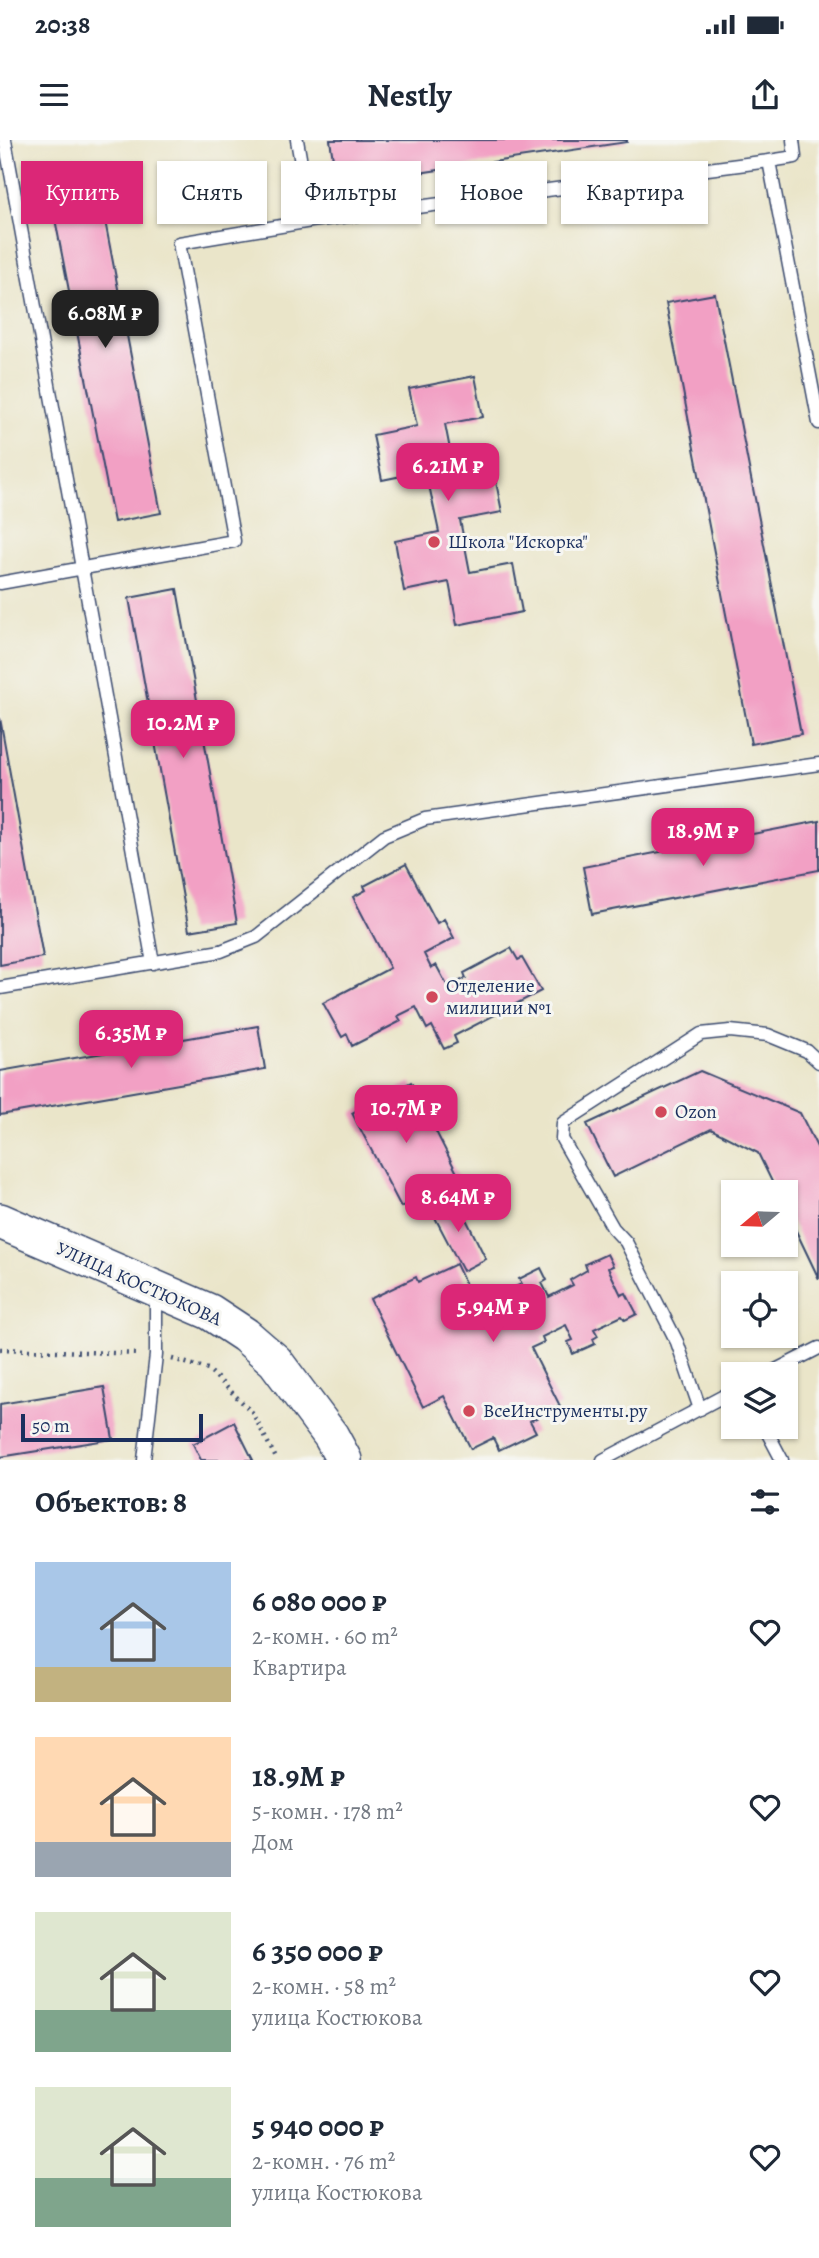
<!DOCTYPE html>
<html lang="ru">
<head>
<meta charset="utf-8">
<style>
	:root { --surface:#fff; --page:#f2f2f3; --text:#1f2937; --muted:#747a83; --accent:#db2777 }
	body { margin:0; font-family:Alegreya,serif; background:var(--page); color:var(--text); height:100vh; display:flex; flex-direction:column; font-size:26px; white-space:nowrap }
	* { box-sizing:border-box; margin:0 }
	p { font-size:23px; color:var(--muted) }
	.icon { flex:none; width:38px; height:38px; fill:none; stroke:currentColor; stroke-width:2; stroke-linecap:round; stroke-linejoin:round }
	.map { position:relative; height:1320px; overflow:hidden }
	.details { display:flex; flex-direction:column; background:var(--surface); flex:1 }
	.details>* { flex:none }
	.top-card { position:absolute; left:21px; top:21px; width:777px; height:63px; display:flex; gap:14px }
	.needle { width:46px; rotate:251deg }
	.fabs { position:absolute; left:721px; top:1040px; display:grid; gap:14px }
	.fabs a { display:grid; place-items:center; width:77px; height:77px; border-radius:0px; background:var(--surface); box-shadow:0 2px 5px #0004; font-size:35px }
	.scale { position:absolute; left:21px; bottom:18px; width:182px; box-sizing:border-box; padding-left:7px; border:4px solid #1b2f5e; border-top:0; font-size:19px; line-height:24px; white-space:nowrap; color:#1b2f5e; -webkit-text-stroke:5px #f6f6f2; paint-order:stroke }
	.price { position:absolute; translate:-50% -60px; padding:0 16px; border-radius:14px; background:var(--accent); color:#fff; font-size:23px; line-height:46px; filter:drop-shadow(0 2px 4px #0008) }
	.price::after { content:''; position:absolute; left:50%; top:42px; width:21px; height:16px; margin-left:-10px; background:inherit; clip-path:polygon(0 0,100% 0,50% 100%) }
	.price.active { background:#222; color:#fff }
	ul { padding:0; list-style:none }
	li { display:flex; align-items:center; gap:21px; height:175px; padding:0 35px }
	li span { display:grid; place-items:center; flex:none; width:196px; height:140px; border-radius:0px; color:#555 }
	li>.icon { margin-inline-start:auto }
	span .icon { width:84px; height:84px; fill:#fffc; stroke-width:1 }
	li b { font-size:30px }
	h2 { display:flex; justify-content:space-between; align-items:center; height:84px; padding:0 35px; font-size:30px }
	.tag { padding:0 24px; border-radius:0px; background:var(--surface); box-shadow:0 2px 5px #0004; font-size:24px; line-height:63px }
	.tag.active { background:var(--accent); color:#fff }
	.status { display:flex; justify-content:space-between; align-items:center; height:49px; padding:0 35px; background:var(--surface); direction:ltr }
	.status svg { height:19px; fill:currentColor }
	header { display:flex; justify-content:space-between; align-items:center; height:91px; padding:0 35px; background:var(--surface); font-size:32px; font-weight:600 }
	.map>svg:first-child { display:block }
	.building { fill:#f2a0c4 }
	.lines { fill:none; stroke-linecap:round; stroke-linejoin:round }
	.lane-casing { stroke:#3a4a6e; stroke-width:15 }
	.secondary-casing { stroke:#3a4a6e; stroke-width:38 }
	.path { stroke:#3a4a6e; stroke-width:4.5; stroke-dasharray:2 5; stroke-linecap:butt }
	.lane { stroke:#fff; stroke-width:12 }
	.secondary { stroke:#fff; stroke-width:35 }
	.poi-dot { fill:#d1495b; stroke:#f6f6f2; stroke-width:2.5 }
	.labels { text-anchor:middle; dominant-baseline:central; stroke-width:6; stroke-linejoin:round; paint-order:stroke }
	.poi-label { font-size:19px; fill:#1b2f5e; stroke:#f6f6f2; text-anchor:start }
	.street-label { font-size:19px; fill:#1b2f5e; stroke:#f6f6f2 }
</style>
</head>
<body>
<div class="status"><b>20:38</b><svg viewBox="0 0 49 12"><path d="M0 12V9h3v3zM5 12V6h3v6zM10 12V3h3v9zM15 12V0h3v12zM26 1h20v11H26zM47 4h2v5h-2z"/></svg></div>
<header><svg class="icon" aria-label="menu" viewBox="0 0 24 24"><path d="M4 6h16M4 12h16M4 18h16"/></svg>Nestly<svg class="icon" aria-label="share" viewBox="0 0 24 24"><path d="M12 15V3M7 8l5-5 5 5M5 13v7h14v-7"/></svg></header>
<div class="map">
<svg width="819" height="1320" viewBox="0 0 819 1320">
	<rect width="100%" height="100%" fill="#f6f6f2"/>
	<filter id="ink" filterUnits="userSpaceOnUse"><feTurbulence type="fractalNoise" baseFrequency=".0143" numOctaves="2"/><feDisplacementMap in="SourceGraphic" scale="14" xChannelSelector="R" yChannelSelector="G"/><feConvolveMatrix kernelMatrix="1 2 1 2 8 2 1 2 1" color-interpolation-filters="sRGB"/></filter>
	<filter id="wash" filterUnits="userSpaceOnUse"><feTurbulence type="fractalNoise" baseFrequency=".00686" numOctaves="4" result="noise"/><feDisplacementMap in="SourceGraphic" scale="28" xChannelSelector="R" yChannelSelector="G"/><feGaussianBlur stdDeviation="1.57" result="paint"/><feColorMatrix in="noise" values="0 0 0 0 0 0 0 0 0 0 0 0 0 0 0 0 0 1.4 0 .05"/><feComposite in="paint" operator="in"/></filter>
	<g filter="url(#wash)">
		<rect width="100%" height="100%" fill="#eae5c9"/>
		<g id="blocks">
			<path class="building" d="M330,0H627V2L337,45Z
				M97,39L161,373L114,382L49,48Z
				M715,154L801,594L751,604L666,163Z
				M475,236L483,277L445,284L454,330L492,322L502,372L460,380L470,432L513,424L522,472L457,485L449,442L404,451L395,401L439,392L426,331L382,340L373,295L417,286L409,249Z
				M177,449L237,783L189,791L129,458Z
				M0,578L43,817L0,825Z
				M819,681V730L592,774L583,727Z
				M406,724L437,783L444,779L454,798L424,814L431,828L436,825L448,847L466,838L464,833L511,808L518,820L522,818L541,851L454,896L457,903L444,909L432,886L427,889L416,867L398,876L401,881L352,906L347,894L342,897L323,863L390,828L353,757L366,750L364,746Z
				M258,886L265,929L0,975V931Z
				M700,931L800,973L819,1011V1139L786,1070V1052H777L758,1013L711,989L613,1037L587,984Z
				M411,942L459,1037L401,1067L352,973Z
				M455,1057L486,1119L463,1131L430,1068Z
				M607,1114L613,1126L608,1128L621,1155L626,1153L637,1174L625,1180L622,1176L594,1189L598,1196L593,1199L595,1204L573,1214L568,1202L573,1200L566,1185L542,1197L544,1202L531,1208L560,1266L530,1281L536,1292L499,1310L493,1298L471,1309L444,1256L423,1267L370,1159L416,1137L418,1142L456,1124L477,1168L490,1162L492,1167L520,1153L517,1146L522,1144L519,1139L541,1128L547,1140L542,1143L549,1157L573,1145L570,1140L587,1130L585,1124Z
				M104,1247L113,1299L0,1317V1264Z
				M234,1282L253,1320H201L193,1304Z"/>
		</g>
	</g>
	<g filter="url(#ink)">
		<use href="#blocks" fill-opacity="0" stroke="#3a4a6e" stroke-width="2"/>
		<g class="lines">
			<g class="lane-casing">
				<path id="lane" d="M5,0L153,823
					M297,0L311,81
					M793,0L795,17L769,21L819,283
					M0,443L234,401L179,103L311,81L769,21
					M0,848L221,811L256,797L384,696L425,679L819,624
					M768,1234L819,1208
					M700,1269L677,1202L626,1102L613,1088L562,999L563,983L701,894L730,891L768,895L807,911L819,922
					M764,1286L782,1320
					M144,1320L156,1215V1152
					M603,1320L733,1251"/>
			</g>
			<g class="secondary-casing">
				<path id="secondary" d="M0,1081L210,1172L245,1195L275,1221L331,1296L344,1320"/>
			</g>
			<path class="path" d="M0,1209L139,1214
				M172,1219L208,1229L252,1272L277,1320"/>
			<use href="#lane" class="lane"/>
			<use href="#secondary" class="secondary"/>
		</g>
	</g>
	<g class="poi-dot">
		<circle cx="434" cy="402" r="7"/>
		<circle cx="432" cy="857" r="7"/>
		<circle cx="661" cy="972" r="7"/>
		<circle cx="469" cy="1271" r="7"/>
	</g>
	<g class="labels">
		<g class="poi-label">
			<text x="448" y="402">Школа "Искорка"</text>
			<text x="446" y="846">Отделение<tspan x="446" dy="22">милиции №1</tspan></text>
			<text x="675" y="972">Ozon</text>
			<text x="483" y="1271">ВсеИнструменты.ру</text>
		</g>
		<g class="street-label">
			<text transform="translate(139 1144) rotate(24)">УЛИЦА КОСТЮКОВА</text>
		</g>
	</g>
</svg>
<div class="fabs">
<a><svg class="needle" viewBox="-14 -14 28 28"><path d="M0-13l5 13h-10z" fill="#e53935"/><path d="M0 13l5-13h-10z" fill="#747a83"/></svg></a>
<a><svg class="icon" aria-label="locate" viewBox="0 0 24 24"><circle cx="12" cy="12" r="6"/><path d="M12 2v4M12 18v4M2 12h4M18 12h4"/></svg></a>
<a><svg class="icon" aria-label="layers" viewBox="0 0 24 24"><path d="M12 4l9 5-9 5-9-5zM3 14l9 5 9-5"/></svg></a>
</div>
<div class="scale">50 m</div>
<b class="price active" style="left:105px;top:210px">6.08M ₽</b>
<b class="price" style="left:448px;top:363px">6.21M ₽</b>
<b class="price" style="left:183px;top:620px">10.2M ₽</b>
<b class="price" style="left:703px;top:728px">18.9M ₽</b>
<b class="price" style="left:131px;top:930px">6.35M ₽</b>
<b class="price" style="left:406px;top:1005px">10.7M ₽</b>
<b class="price" style="left:458px;top:1094px">8.64M ₽</b>
<b class="price" style="left:493px;top:1204px">5.94M ₽</b>
<div class="top-card">
<a class="tag active">Купить</a>
<a class="tag">Снять</a>
<a class="tag">Фильтры</a>
<a class="tag">Новое</a>
<a class="tag">Квартира</a>
</div>
</div>
<section class="details">
<h2>Объектов: 8<svg class="icon" aria-label="filters" viewBox="0 0 24 24"><path d="M4 7h16M4 17h16"/><circle cx="9" cy="7" r="2"/><circle cx="15" cy="17" r="2"/></svg></h2>
<ul>
<li><span style="background:linear-gradient(#a9c7e8 75%,#c2b280 0)"><svg class="icon" aria-label="home" viewBox="0 0 24 24"><path d="M3 11l9-7 9 7M6 9v11h12V9"/></svg></span><div><b>6 080 000 ₽</b><p>2-комн. · 60 m²</p><p>Квартира</p></div><svg class="icon" aria-label="heart" viewBox="0 0 24 24"><path d="M12 20l-8-8c-3-5 5-10 8-4 3-6 11-1 8 4z"/></svg></li>
<li><span style="background:linear-gradient(#ffd9b3 75%,#9aa5b1 0)"><svg class="icon" aria-label="home" viewBox="0 0 24 24"><path d="M3 11l9-7 9 7M6 9v11h12V9"/></svg></span><div><b>18.9M ₽</b><p>5-комн. · 178 m²</p><p>Дом</p></div><svg class="icon" aria-label="heart" viewBox="0 0 24 24"><path d="M12 20l-8-8c-3-5 5-10 8-4 3-6 11-1 8 4z"/></svg></li>
<li><span style="background:linear-gradient(#dfe7d0 70%,#7fa58c 0)"><svg class="icon" aria-label="home" viewBox="0 0 24 24"><path d="M3 11l9-7 9 7M6 9v11h12V9"/></svg></span><div><b>6 350 000 ₽</b><p>2-комн. · 58 m²</p><p>улица Костюкова</p></div><svg class="icon" aria-label="heart" viewBox="0 0 24 24"><path d="M12 20l-8-8c-3-5 5-10 8-4 3-6 11-1 8 4z"/></svg></li>
<li><span style="background:linear-gradient(#dfe7d0 65%,#7fa58c 0)"><svg class="icon" aria-label="home" viewBox="0 0 24 24"><path d="M3 11l9-7 9 7M6 9v11h12V9"/></svg></span><div><b>5 940 000 ₽</b><p>2-комн. · 76 m²</p><p>улица Костюкова</p></div><svg class="icon" aria-label="heart" viewBox="0 0 24 24"><path d="M12 20l-8-8c-3-5 5-10 8-4 3-6 11-1 8 4z"/></svg></li>
</ul>
</section>
</body>
</html>
